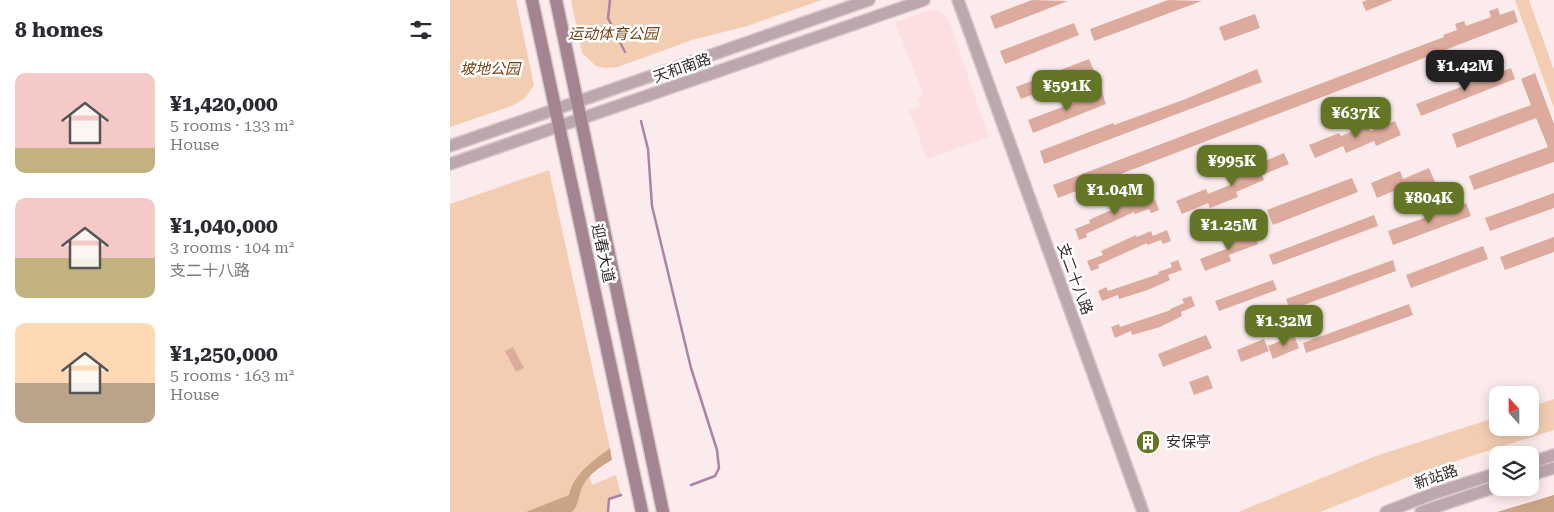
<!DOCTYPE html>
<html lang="en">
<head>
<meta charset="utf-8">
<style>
	:root { --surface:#fff; --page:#f7f7f7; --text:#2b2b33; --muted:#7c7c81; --accent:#627625 }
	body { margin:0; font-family:"Roboto Serif","Noto Sans SC",serif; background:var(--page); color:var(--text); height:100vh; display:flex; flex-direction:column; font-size:19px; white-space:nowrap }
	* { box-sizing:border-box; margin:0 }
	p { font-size:16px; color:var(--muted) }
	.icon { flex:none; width:28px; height:28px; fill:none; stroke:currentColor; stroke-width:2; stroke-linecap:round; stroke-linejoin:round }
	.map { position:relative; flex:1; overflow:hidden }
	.drawer { display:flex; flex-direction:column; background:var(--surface); width:450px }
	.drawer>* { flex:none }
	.needle { width:32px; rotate:339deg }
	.tools { position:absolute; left:1039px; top:386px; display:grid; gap:10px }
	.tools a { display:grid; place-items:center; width:50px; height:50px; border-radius:10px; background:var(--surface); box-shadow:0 2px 12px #0003; font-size:25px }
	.price { position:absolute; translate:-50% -42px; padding:0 11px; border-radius:10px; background:var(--accent); color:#fff; font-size:16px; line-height:32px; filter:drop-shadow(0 1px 2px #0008) }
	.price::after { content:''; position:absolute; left:50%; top:30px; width:15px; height:11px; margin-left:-8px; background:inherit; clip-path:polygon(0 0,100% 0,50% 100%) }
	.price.selected { background:#222; color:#fff }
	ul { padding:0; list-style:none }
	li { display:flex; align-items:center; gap:15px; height:125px; padding:0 15px }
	li span { display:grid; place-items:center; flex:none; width:140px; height:100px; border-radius:10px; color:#555 }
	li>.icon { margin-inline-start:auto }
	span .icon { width:60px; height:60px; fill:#fffc; stroke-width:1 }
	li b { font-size:21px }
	h2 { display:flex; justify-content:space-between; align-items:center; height:60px; padding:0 15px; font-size:21px }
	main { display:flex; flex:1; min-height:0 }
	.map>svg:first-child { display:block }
	.built { fill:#fddfe1 }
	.green { fill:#f3cdb2 }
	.forest { fill:#cba385 }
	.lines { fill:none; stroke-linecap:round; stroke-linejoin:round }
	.stream { stroke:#aa84a4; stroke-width:2.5 }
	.building { fill:#ddab9d }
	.tertiary-casing { stroke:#d8c8c9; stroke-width:14 }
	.secondary-casing { stroke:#d8c8c9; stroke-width:15 }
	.tertiary { stroke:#bda7af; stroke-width:11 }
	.secondary { stroke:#a48490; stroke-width:12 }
	.labels { text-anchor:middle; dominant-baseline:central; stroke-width:5; stroke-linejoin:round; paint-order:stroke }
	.park-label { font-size:15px; font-style:italic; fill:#764213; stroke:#fff }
	.street-label { font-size:15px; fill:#352a2b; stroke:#fff }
	.poi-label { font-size:15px; fill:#352a2b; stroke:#fff; text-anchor:start }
</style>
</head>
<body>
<main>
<section class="drawer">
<h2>8 homes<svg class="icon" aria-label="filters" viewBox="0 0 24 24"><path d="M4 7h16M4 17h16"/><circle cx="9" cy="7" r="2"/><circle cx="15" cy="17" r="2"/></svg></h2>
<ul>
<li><span style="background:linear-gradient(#f6c9c9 75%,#c2b280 0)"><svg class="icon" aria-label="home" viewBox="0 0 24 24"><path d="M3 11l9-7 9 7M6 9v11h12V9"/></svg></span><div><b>¥1,420,000</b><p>5 rooms · 133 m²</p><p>House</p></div></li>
<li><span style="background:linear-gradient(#f6c9c9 60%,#c2b280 0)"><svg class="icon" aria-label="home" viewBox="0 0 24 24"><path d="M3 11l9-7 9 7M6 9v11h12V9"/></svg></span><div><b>¥1,040,000</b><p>3 rooms · 104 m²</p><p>支二十八路</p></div></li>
<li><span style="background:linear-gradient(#ffd9b3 60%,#b9a48a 0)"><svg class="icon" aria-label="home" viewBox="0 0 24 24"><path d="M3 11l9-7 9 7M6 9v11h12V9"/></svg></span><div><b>¥1,250,000</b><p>5 rooms · 163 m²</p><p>House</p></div></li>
</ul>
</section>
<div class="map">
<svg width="1104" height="512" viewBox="0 0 1104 512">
	<rect width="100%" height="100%" fill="#fcebec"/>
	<path class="built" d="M480,10L489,11L499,21L539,137L477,159L459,110L470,106L467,99L474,95L445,22Z"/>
	<path class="green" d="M0,0H66L84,85L75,98L64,105L0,127Z
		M121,0H372L297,26L242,40L168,67L155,68L146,66L132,53Z
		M1065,0H1079L1104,70V108Z
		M99,170L160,448L137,466L142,485L166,475L171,495L159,499L158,512H0V204Z
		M1104,399V430L971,472L870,512H788L926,456L1047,417L1048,428H1080V407Z"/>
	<path class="forest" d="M160,448L162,460C149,467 136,476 131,490C128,499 128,506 122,512H76L119,495C124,473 143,461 160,448Z
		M1104,495V512H1047Z"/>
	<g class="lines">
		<path class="stream" d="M160,0L158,18L175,52
			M191,121L198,149L202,206L241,368L267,450L269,468L265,476L241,485
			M158,512L159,499L171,495"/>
	</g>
	<path class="building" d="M582,0L618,1L545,29L540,16Z
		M718,0L752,1L644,41L640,29Z
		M917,0H943L916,11L912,2Z
		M1048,8L1050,15L1064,10L1068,22L608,198L603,185L994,37L993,35L1007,30L1005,24L1014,21L1016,26L1041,17L1039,11Z
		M805,14L810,28L774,41L769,27Z
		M624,23L629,35L555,64L550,51Z
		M639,59L644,71L571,99L566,87Z
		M1061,68L1065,79L971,116L966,104Z
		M807,69L812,82L594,164L590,151L663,123L664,125L733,100Z
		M1085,73L1104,124V162L1024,190L1019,176L1098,147L1086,118L1007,148L1002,134L1081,105L1071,79Z
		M652,92L656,104L583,133L578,120Z
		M945,121L951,135L926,146L924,141L896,153L893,146L865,158L859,145L889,133L891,136L918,125L920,131Z
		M834,153L839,164L812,175L814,180L786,192L788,197L760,208L758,203L732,214L726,201L756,189L758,194L782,184L781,180L810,168L808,164Z
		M979,168L985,182L959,193L956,186L927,198L921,183L950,171L953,179Z
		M902,178L908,192L823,225L817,210Z
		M1104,193V208L1040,231L1035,218Z
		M705,199L709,210L701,213L699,209L685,214L684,212L636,234L637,237L629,240L625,229L640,223L639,220L674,204V206L689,200L691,204Z
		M1016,203L1021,216L943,245L938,231Z
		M924,215L928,226L823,265L819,255Z
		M717,230L721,241L713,244L711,240L697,245V243L648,265L649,268L641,271L637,261L653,255L651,251L686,235L687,237L701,231L703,236Z
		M803,231L808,244L779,255L781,261L755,271L750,259L776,249L773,242Z
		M1104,237V252L1055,270L1050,257Z
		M1033,246L1038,259L961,288L956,275Z
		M728,260L732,270L718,275L720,280L698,290L669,299L668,295L652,301L648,291L656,287L658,291L709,274L708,272L722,267L720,263Z
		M943,260L946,271L840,310L836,299Z
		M823,280L827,290L769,311L765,301Z
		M741,296L745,306L731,312L732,316L710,327L682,335L681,331L665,338L661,327L669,324L670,327L721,310L720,309L734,303L732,299Z
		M959,304L963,315L856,353L853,343Z
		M756,335L762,348L713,367L708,354Z
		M844,335L849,348L823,359L818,346Z
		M814,339L819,351L791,362L787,350Z
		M63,347L74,368L66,372L55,351Z
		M758,375L763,388L744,395L739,382Z"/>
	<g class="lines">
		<g class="tertiary-casing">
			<path id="tertiary" d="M508,0L693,512
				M0,146L419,0
				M0,164L474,0
				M1080,463L1104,455
				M1080,475L1104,468
				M936,512L985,493L1048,473
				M971,512L1048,486"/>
		</g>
		<g class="secondary-casing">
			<path id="secondary" d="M82,0L192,512
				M106,0L213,512"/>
		</g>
		<use href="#tertiary" class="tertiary"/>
		<use href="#secondary" class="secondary"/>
	</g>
	<defs>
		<g id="building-disc" transform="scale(1.25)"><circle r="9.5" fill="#627625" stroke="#fff"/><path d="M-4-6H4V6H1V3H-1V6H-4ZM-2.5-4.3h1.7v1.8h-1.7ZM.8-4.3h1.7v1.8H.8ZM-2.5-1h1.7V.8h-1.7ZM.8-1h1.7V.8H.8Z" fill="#fff"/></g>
	</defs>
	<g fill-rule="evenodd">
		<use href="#building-disc" x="698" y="442"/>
	</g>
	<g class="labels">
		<g class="park-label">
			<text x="163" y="34">运动体育公园</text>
			<text x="40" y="69">坡地公园</text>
		</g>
		<g class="street-label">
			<text transform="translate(232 68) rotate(-19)">天和南路</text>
			<text transform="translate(153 253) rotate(78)">迎春大道</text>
			<text transform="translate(625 279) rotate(70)">支二十八路</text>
			<text transform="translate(986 477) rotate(-19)">新站路</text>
		</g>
		<g class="poi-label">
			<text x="716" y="442">安保亭</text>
		</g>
	</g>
</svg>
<div class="tools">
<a><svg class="needle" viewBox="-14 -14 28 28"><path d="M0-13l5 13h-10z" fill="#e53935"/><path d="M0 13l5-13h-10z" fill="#7c7c81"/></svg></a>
<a><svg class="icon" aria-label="layers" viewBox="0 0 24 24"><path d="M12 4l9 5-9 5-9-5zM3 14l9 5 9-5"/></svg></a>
</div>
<b class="price selected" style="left:1015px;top:92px">¥1.42M</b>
<b class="price" style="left:617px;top:112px">¥591K</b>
<b class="price" style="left:906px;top:139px">¥637K</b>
<b class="price" style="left:782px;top:187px">¥995K</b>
<b class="price" style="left:665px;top:216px">¥1.04M</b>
<b class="price" style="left:979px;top:224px">¥804K</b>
<b class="price" style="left:779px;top:251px">¥1.25M</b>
<b class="price" style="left:834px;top:347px">¥1.32M</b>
</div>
</main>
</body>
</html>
